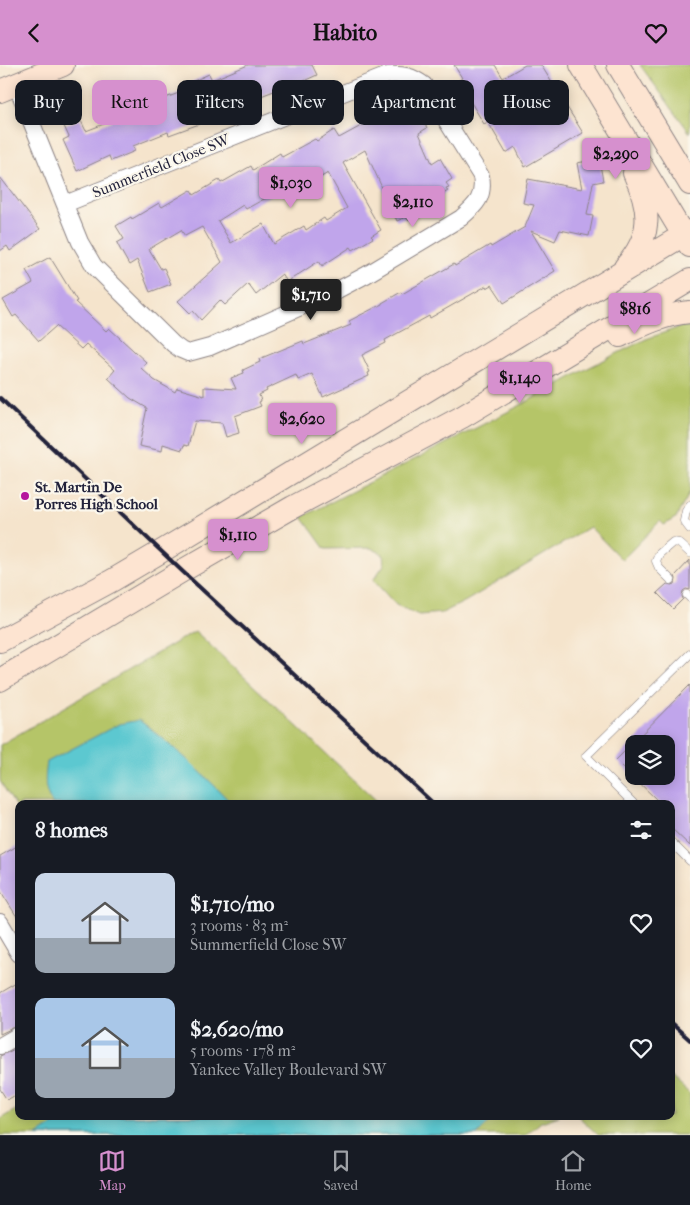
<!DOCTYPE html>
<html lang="en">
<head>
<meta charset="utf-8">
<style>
	:root { --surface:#171b24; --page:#242831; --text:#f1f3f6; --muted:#9ea1a6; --line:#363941; --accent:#d690ce }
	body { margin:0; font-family:"IM FELL French Canon",serif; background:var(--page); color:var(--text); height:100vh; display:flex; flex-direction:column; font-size:19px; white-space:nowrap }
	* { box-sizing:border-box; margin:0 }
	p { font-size:16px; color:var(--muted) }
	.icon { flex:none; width:28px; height:28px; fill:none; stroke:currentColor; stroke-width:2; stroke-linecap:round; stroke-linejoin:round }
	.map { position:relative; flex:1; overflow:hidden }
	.side { position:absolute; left:15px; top:735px; width:660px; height:320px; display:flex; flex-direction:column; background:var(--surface); border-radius:10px; box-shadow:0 2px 12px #0003 }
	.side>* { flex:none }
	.hud { position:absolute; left:15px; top:15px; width:660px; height:45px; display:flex; gap:10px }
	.controls { position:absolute; left:625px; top:670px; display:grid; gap:10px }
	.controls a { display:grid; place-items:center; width:50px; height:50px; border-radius:10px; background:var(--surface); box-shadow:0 2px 12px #0003; font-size:25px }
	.price { position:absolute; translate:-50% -42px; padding:0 11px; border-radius:5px; background:var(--accent); color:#111; font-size:16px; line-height:32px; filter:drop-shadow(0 1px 2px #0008) }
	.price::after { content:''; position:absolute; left:50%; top:30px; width:15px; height:11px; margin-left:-8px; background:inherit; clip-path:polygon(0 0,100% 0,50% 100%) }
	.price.on { background:#222; color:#fff }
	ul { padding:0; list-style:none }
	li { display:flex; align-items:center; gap:15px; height:125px; padding:0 20px }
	li span { display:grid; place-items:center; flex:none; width:140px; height:100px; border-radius:10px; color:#555 }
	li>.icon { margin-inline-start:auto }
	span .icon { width:60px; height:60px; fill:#fffc; stroke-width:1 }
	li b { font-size:21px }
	h2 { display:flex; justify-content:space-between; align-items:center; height:60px; padding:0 20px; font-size:21px }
	.tag { padding:0 18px; border-radius:10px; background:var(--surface); box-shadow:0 2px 12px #0003; font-size:18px; line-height:45px }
	.tag.on { background:var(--accent); color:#111 }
	header { display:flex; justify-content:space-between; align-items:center; height:65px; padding:0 20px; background:var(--accent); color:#111; font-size:22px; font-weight:700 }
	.dock { display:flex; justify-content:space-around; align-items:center; height:70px; border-top:1px solid var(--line); background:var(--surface); font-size:14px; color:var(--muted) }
	.dock a { display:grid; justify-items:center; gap:2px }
	.dock .on { color:var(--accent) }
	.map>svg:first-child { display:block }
	.green { fill:#b5c567; stroke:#6c7451 }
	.water { fill:#5bc8d0; stroke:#3e7586 }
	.building { fill:#c0a5eb; fill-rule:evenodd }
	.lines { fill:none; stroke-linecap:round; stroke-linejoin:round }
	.service-casing { stroke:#8c8384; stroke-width:9 }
	.minor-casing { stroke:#8c8384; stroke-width:18 }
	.secondary-casing { stroke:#8c8384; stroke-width:24 }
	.service { stroke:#fff; stroke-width:8 }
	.minor { stroke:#fff; stroke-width:16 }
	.secondary { stroke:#fde4d1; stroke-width:22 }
	.rail { stroke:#22223b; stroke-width:4 }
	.poi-dot { fill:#b5179e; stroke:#fbf7ec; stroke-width:2 }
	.labels { text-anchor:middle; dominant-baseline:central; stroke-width:4.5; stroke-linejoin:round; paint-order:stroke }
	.street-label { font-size:15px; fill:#22223b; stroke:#fbf7ec }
	.poi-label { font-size:15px; font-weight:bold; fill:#22223b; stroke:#fbf7ec; text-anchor:start }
</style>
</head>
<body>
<header><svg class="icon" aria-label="back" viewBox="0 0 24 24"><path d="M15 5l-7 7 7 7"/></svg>Habito<svg class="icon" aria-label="heart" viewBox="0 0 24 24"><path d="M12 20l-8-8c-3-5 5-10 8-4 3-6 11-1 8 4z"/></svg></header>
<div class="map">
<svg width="690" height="1070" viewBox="0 0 690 1070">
	<rect width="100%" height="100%" fill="#fbf7ec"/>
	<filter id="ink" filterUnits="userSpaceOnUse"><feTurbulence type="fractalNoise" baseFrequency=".02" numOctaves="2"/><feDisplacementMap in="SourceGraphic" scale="10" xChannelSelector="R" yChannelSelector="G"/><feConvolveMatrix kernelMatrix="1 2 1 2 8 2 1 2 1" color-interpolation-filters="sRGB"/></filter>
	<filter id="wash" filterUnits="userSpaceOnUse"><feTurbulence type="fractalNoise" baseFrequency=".0096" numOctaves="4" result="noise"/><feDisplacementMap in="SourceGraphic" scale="20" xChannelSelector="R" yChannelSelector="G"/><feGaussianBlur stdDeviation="1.12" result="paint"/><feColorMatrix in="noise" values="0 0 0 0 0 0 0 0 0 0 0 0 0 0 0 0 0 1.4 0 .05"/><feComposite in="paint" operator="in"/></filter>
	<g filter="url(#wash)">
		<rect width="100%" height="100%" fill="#f5e4cc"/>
		<path class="green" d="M640,0H690V68Z
			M683,261H690V426C687,436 680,442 677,452L664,460L660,456L622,495L590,462L466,536L442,548L419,550L396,540L373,515L384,500L383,489L371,483L325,484L302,452L519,341L588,303L646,274Z
			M195,566L380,739H19V747L0,716V680Z
			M671,1012L690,1029V1070H598L578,1051H671Z
			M19,1043V1051H559L541,1057L525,1070H0V1054Z"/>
		<path class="water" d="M139,655C173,680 203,708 232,739H53C43,724 45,714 47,697L119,659Z
			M67,1051H495L477,1070H37Z"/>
		<g id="blocks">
			<path class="building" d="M248,0H312L317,10L293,21L292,19L261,31L260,29L224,44L226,48L213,54L169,70L168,67L133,81L135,86L111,96L109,91L77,106L63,75L69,72L64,61L80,54L86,66L158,38L157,36L190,24L187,19L209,9L212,15Z
				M454,0H495L503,13L525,0H541L583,68L525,102L515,82L506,88L488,57L484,59L458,16L462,13Z
				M405,37L411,49L417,45L427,63L419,68L432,98L440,93L452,114L446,118L449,122L446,123L448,126L425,140L427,143L408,155L406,152L397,156L365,85L343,98L381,165L371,171L373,173L353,185L351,182L322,201L319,196L287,217L282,209L256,230L248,219L225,240L220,235L201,255L193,246L190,248L178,236L222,197L202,162L185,171L181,165L149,184L161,204L164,203L171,219L150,227L137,195L129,200L120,184L117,178L124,174L116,161L131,152L132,154L159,138L162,142L191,125L194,130L219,115L221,118L251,101L253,105L280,88L282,92L315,74L317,76L334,65L339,73ZM328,108L347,143L326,156L324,153L306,165L304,161L274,179L263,159L231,178L218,156L243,140L246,144L273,129V130L279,128L307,111L311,118Z
				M599,94L603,116L593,118L587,150L593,151L589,171L560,165L555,176L531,166L555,206L504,238L492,220L487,223L486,221L430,253L429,251L385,275L386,278L362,290L370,307L368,308L369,311L323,332L312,309L298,315L296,310L266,324L267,326L259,330L261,336L259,337L261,341L235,351L239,368L226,372L222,358L195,356L188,381L184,380L182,385L163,379L162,386L139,381L147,343L130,333L108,313L115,305L86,279L81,284L56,261L39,276L16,250L13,252L3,235L33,218L26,205L50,192L77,236L75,237L106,266L109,263L146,297L141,303L154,315L175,327L177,323L204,331V322L236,324L231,313L244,308L243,305L260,297L259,294L303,276L304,279L351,260L349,256L382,239V238L401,227L402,229L454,199L455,201L490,180L491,182L525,162L534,140L523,138L528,114L582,124L577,98Z
				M0,112L40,164L10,186L7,181L0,186Z
				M690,495V525L686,524L683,526L682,531L683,534L673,544L657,528L667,519L672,520L675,519L676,514L675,511Z
				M690,620V781L671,763V739H661L616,695ZM634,679H666V711H634Z
				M19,780V855L0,825V791Z
				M19,917V960L0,969V928Z
				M19,982V1028L7,1035L0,1024V991Z"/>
		</g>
	</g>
	<g filter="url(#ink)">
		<use href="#blocks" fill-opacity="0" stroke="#8c8384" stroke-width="1"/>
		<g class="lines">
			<g class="service-casing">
				<path id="service" d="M690,440L686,446L684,456L690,464
					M671,515L659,503L656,496L659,489L673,477L679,478L690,488
					M687,530L690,533
					M634,739L586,691L690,589
					M671,777L690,796"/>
			</g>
			<g class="minor-casing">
				<path id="minor" d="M16,19L80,177L94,201L173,279L181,285L188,288L210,282L328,230L366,210L461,153C476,140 485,132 481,111L424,20C412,11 403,9 388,10L65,139
					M0,857L19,889
					M0,981L19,970"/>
			</g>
			<g class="secondary-casing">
				<path id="secondary" d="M581,0L690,181
					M618,0L690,119
					M0,26L63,0
					M625,202C653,171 651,144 634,108
					M620,271C642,260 665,249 690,247
					M0,576L113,515L162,486L690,166
					M0,615L182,506L293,442L462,352L690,215"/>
			</g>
			<use href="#service" class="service"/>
			<use href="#minor" class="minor"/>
			<use href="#secondary" class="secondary"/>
			<path class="rail" d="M0,333L182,506L434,739
				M671,958L690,975"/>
		</g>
	</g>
	<circle class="poi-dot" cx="25" cy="431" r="5"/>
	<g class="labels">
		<g class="street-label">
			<text transform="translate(161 101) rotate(-22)">Summerfield Close SW</text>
		</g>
		<g class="poi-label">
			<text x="35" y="422">St. Martin De<tspan x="35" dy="17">Porres High School</tspan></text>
		</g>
	</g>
</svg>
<div class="controls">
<a><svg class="icon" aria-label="layers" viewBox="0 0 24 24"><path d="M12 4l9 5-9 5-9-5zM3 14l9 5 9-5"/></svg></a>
</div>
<b class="price" style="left:616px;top:115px">$2,290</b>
<b class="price" style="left:291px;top:144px">$1,030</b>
<b class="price" style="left:413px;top:163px">$2,110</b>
<b class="price on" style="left:311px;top:256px">$1,710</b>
<b class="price" style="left:635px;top:270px">$816</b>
<b class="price" style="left:520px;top:339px">$1,140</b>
<b class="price" style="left:302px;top:380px">$2,620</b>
<b class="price" style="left:238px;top:496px">$1,110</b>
<div class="hud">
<a class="tag">Buy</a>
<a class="tag on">Rent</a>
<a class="tag">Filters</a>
<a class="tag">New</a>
<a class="tag">Apartment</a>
<a class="tag">House</a>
</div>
<section class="side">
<h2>8 homes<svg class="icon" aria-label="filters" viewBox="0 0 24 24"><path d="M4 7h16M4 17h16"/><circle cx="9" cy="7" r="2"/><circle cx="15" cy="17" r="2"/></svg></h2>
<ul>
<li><span style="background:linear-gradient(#c9d6e8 65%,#9aa5b1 0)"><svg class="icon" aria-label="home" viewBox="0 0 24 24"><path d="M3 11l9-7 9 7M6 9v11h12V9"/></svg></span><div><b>$1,710/mo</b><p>3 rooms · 83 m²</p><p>Summerfield Close SW</p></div><svg class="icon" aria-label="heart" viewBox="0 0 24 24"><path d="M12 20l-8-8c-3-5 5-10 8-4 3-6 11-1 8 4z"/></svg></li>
<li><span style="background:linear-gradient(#a9c7e8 60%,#9aa5b1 0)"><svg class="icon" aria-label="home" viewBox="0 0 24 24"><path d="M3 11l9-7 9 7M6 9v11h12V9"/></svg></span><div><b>$2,620/mo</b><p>5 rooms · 178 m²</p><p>Yankee Valley Boulevard SW</p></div><svg class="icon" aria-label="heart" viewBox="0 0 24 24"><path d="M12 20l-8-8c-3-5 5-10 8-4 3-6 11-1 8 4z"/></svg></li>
</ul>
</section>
</div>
<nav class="dock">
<a class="on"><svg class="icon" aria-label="map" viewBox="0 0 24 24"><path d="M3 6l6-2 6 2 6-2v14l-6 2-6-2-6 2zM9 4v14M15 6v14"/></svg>Map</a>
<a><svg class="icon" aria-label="saved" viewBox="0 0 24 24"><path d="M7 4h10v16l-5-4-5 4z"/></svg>Saved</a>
<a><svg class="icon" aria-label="home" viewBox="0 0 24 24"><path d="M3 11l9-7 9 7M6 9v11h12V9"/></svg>Home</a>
</nav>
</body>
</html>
